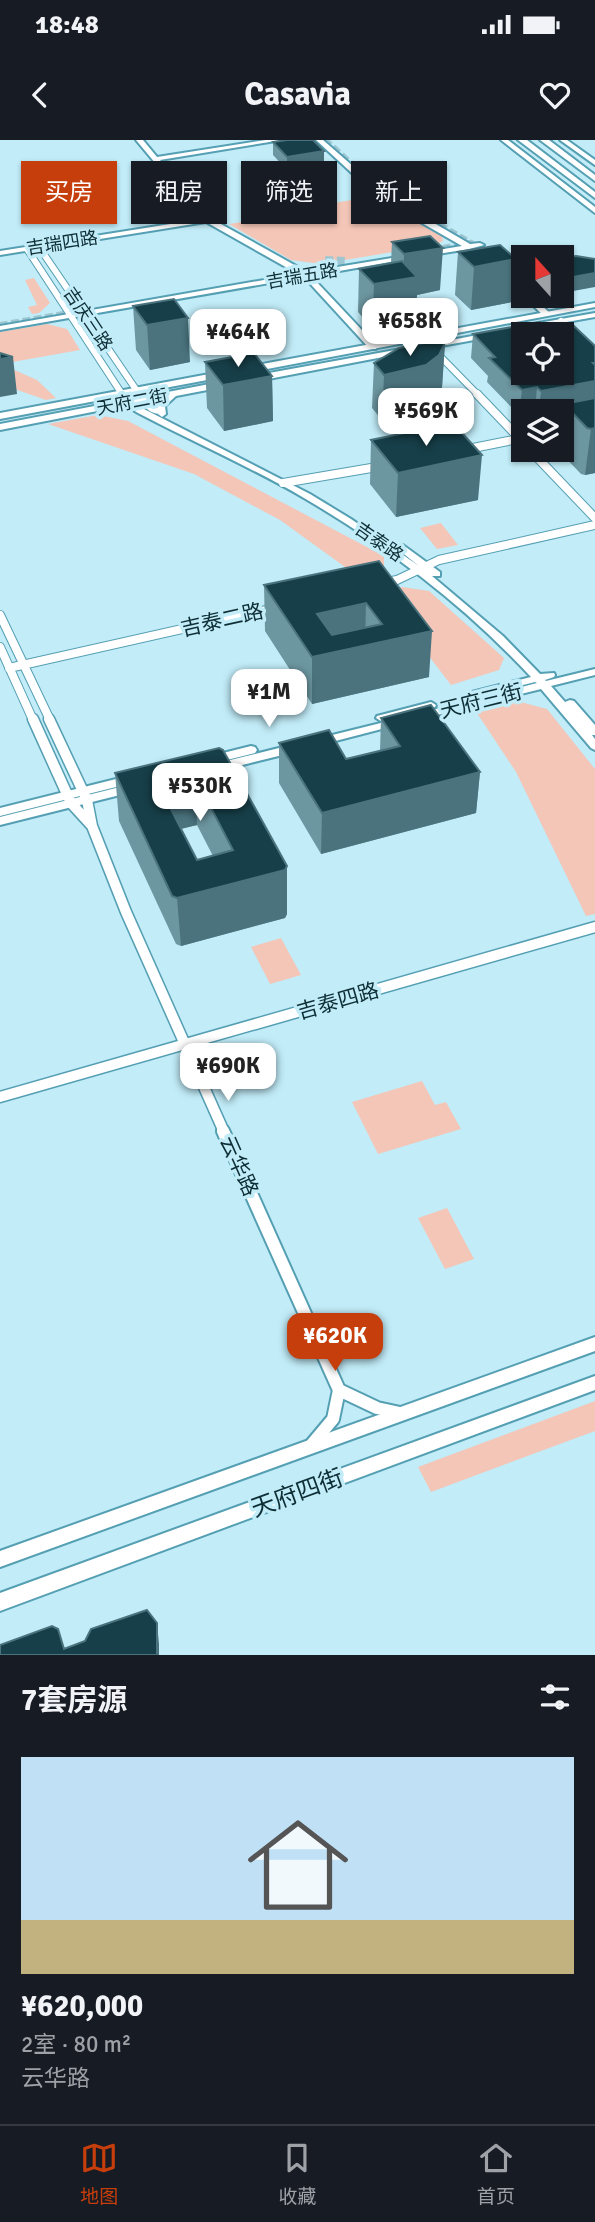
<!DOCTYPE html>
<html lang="zh">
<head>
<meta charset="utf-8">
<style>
	:root { --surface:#171b24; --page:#242831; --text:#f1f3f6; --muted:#9ea1a6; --line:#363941; --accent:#c63e0b }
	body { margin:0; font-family:Signika,"Noto Sans SC",sans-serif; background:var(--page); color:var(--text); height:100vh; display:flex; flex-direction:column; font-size:26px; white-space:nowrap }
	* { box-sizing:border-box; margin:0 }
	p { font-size:23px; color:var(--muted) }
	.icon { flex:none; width:38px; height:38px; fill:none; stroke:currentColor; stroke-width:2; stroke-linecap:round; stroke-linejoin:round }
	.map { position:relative; height:1515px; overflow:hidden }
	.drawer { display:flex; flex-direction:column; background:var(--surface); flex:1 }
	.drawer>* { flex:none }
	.guide { position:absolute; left:21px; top:21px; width:553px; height:63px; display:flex; gap:14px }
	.needle { width:46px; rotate:339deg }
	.controls { position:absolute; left:511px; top:105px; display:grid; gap:14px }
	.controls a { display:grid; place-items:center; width:63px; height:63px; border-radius:0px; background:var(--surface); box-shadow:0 2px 5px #0004; font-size:35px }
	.price { position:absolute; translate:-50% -60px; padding:0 16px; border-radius:14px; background:#fff; color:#222; font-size:23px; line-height:46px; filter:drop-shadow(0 2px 4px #0008) }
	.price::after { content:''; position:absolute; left:50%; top:42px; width:21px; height:16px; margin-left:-10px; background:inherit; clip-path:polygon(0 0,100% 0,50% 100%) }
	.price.on { background:var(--accent); color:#fff }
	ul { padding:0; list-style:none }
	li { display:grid; align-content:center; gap:14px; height:371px; padding:0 21px }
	li span { display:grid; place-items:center; height:217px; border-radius:0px; color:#555 }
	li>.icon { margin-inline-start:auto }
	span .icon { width:126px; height:126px; fill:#fffc; stroke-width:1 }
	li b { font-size:30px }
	h2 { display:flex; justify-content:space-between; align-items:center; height:84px; padding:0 21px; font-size:30px }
	.pill { padding:0 24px; border-radius:0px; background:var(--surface); box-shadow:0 2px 5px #0004; font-size:24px; line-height:63px }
	.pill.on { background:var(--accent); color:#fff }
	.status { display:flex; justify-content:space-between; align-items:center; height:49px; padding:0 35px; background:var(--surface); direction:ltr }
	.status svg { height:19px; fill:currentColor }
	header { display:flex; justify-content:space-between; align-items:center; height:91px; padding:0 21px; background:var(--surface); font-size:32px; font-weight:700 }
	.tab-bar { display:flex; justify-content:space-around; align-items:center; height:98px; border-top:2px solid var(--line); background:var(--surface); font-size:19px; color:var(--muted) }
	.tab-bar a { display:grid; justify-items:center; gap:4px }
	.tab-bar .on { color:var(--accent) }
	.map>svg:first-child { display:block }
	.green { fill:#f4c6b8 }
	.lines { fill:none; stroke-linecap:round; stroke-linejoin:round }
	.tertiary-tunnel { stroke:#9dc6d1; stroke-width:8; stroke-dasharray:8 3.5; stroke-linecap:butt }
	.minor-far3-casing { stroke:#559fb3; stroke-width:8 }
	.minor-far2-casing { stroke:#559fb3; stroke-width:10 }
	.minor-far1-casing { stroke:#559fb3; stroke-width:13 }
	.minor-casing { stroke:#559fb3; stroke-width:16 }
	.tertiary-casing { stroke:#559fb3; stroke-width:4 }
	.secondary-casing { stroke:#559fb3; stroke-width:4 }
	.primary-casing { stroke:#559fb3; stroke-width:4 }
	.minor-far3 { stroke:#fff; stroke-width:6 }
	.minor-far2 { stroke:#fff; stroke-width:8 }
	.minor-far1 { stroke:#fff; stroke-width:10 }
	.minor { stroke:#fff; stroke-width:12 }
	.tertiary { fill:#fff; fill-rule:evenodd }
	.secondary { fill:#fff; fill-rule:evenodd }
	.primary { fill:#fff; fill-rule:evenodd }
	.wall { fill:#6c96a0; fill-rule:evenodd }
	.shaded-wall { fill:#4a737e }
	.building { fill:#173f49; stroke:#4a737e; stroke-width:2; fill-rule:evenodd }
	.labels { text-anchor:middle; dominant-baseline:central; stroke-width:7; stroke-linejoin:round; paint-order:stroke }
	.far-street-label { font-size:18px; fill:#0e2e36; stroke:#c1ecf8 }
	.street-label { font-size:21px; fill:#0e2e36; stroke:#c1ecf8 }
	.near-street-label { font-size:24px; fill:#0e2e36; stroke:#c1ecf8 }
</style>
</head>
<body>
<div class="status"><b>18:48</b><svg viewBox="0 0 49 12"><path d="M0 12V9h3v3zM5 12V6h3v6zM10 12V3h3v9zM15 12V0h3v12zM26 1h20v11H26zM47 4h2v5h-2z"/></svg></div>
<header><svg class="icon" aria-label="back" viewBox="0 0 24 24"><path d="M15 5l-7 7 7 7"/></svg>Casavia<svg class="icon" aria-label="heart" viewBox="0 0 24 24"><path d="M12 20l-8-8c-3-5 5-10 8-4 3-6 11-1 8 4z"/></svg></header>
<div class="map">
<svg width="595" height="1515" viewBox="0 0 595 1515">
	<rect width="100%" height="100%" fill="#c1ecf8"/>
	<path class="green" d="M70,24L81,39L42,48L26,31Z
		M371,57L442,96L443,101L435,105L321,124L291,120L229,84L286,75L283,71Z
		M34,138L50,163L39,173L32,174L28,167L37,165L25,140Z
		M47,184L67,189L80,210L1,224L37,240L56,258L46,260L0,244V192Z
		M98,275L128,281L384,416V426L356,435L280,380L194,334L48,284Z
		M441,383L458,405L437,409L420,388Z
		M402,447L429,451L504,518L499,530L451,545L380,452Z
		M513,560L547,569L595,629V774L586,776L516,632L475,570Z
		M281,798L301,835L270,844L251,807Z
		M422,941L435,965L446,962L461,989L378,1014L352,962Z
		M447,1068L474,1119L445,1129L418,1078Z
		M595,1261V1291L431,1352L418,1327Z"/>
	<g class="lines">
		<path class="tertiary-tunnel" d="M324,0L359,32
			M419,74L471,104L442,109
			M329,129L324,120L346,121
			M0,186L69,174"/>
		<g class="minor-far3-casing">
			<path id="minor-far3" d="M39,107L137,251
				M27,109L122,254
				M561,181L595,213
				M436,212L479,256"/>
		</g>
		<g class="minor-far2-casing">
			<path id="minor-far2" d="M477,254L523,302
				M463,310L523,298
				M530,310L595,378
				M283,343L383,326
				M382,443L397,440L439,420L595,385
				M0,475L50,580
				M0,507L33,580
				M9,528L275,468"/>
		</g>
		<g class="minor-far1-casing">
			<path id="minor-far1" d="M33,579L71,663L92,686
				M49,579L87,660L92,686L126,772L224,992
				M0,957L595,787"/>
		</g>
		<g class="minor-casing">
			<path id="minor" d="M223,991L339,1250
				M312,1304L333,1279L339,1250L377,1268L400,1273"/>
		</g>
		<g class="tertiary-casing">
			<path id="tertiary" d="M136,0H143L157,17L266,0H282L160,20L210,78L307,132L410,115L411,117L407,119L311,136L376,205V209H370L304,137L0,190V186L298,134L206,82L0,115V111L202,79Z
				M316,0H323L386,55L470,104L480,103L484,105L469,109L425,116V112L462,106L380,59Z
				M501,0H508L595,67V73Z
				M560,0H567L595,20V25Z
				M499,132H505L523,149V155L499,136Z
				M523,156H531L551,174L544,176Z
				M134,249H140L149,263L161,270V274C147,274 140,262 133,251Z
				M122,251L125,252L131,261L144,269L310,354L351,379L419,426L395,407L397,405H403L440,432V436H432L503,496L540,534L554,533L555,535L554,537L545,540L546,541L595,529V535L551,546L565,562L570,560L574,561L595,585V595H592L595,599V610L591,608L541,549L421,579L417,578L416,576L417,574L537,543L535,542L472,558L468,557L467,555L468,553L531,537C465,466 388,407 304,358C251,327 193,302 138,273L125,265L118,254Z
				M431,562L436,565L435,567L381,581L376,578L377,576Z
				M397,579L402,582L401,584L320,605L314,601L316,599Z
				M295,604L301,608L299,611L214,632L208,628L210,625Z
				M251,606L255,607L257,610L255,613L211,624L205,620L207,617Z
				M132,635L136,636L138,639L136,642L0,676V668Z
				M132,644L136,645L138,648L136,651L0,685V677Z"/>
		</g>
		<g class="secondary-casing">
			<path id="secondary" d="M595,163V167L251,232L247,229L251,226Z
				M595,173V177L527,189L523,187L527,185Z
				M488,193L492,195L491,197L430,208L426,206L430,204Z
				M406,208L410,210L409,212L258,241L254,238L258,235Z
				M220,232L224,235L223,237L0,279V273Z
				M220,242L224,245L223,247L176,256L165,266L166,274L162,277L158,274L157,265L164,258L0,290V284Z
				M595,1197V1211L0,1427V1411Z
				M595,1236V1250L0,1471V1453Z"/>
		</g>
		<g class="primary-casing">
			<path id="primary" d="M518,0H527L595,52V58Z
				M540,0H549L595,35V41Z"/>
		</g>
		<use href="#minor-far3" class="minor-far3"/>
		<use href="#minor-far2" class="minor-far2"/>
		<use href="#minor-far1" class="minor-far1"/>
		<use href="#minor" class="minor"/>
		<use href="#tertiary" class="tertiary"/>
		<use href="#secondary" class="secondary"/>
		<use href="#primary" class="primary"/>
	</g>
	<path class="wall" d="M273,2L324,24L287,30L273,15Z
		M392,102L440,150L417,155L415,180L372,188L358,172L359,129L391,123Z
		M458,112L512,162L471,170L455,155Z
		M133,166L190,222L150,230L136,210Z
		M473,194L595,206V333L585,335L581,334L558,310H562L563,271H523L519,275L487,242L488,236L471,218Z
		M445,203L442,247L437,261L424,270L382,280L372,268L374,223Z
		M205,222L272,236L273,281L224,291L207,268Z
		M371,300L478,360L396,377L370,344Z
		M379,421L429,537L312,564L265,491L264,445Z
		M381,578L480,632L476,673L321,714L279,643V603L346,619L380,611Z
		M219,608L287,774L285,778L181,806L176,804L119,681L115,633ZM197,685L213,716L197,720L181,689Z"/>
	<path class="shaded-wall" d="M324,11V24L287,30V17Z
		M443,108L440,150L417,155L415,180L372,188L374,144L403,139L404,114Z
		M516,119L512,162L471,170L474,127Z
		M595,133V147L562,153V139Z
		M188,178L190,222L150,230L147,185Z
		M445,203L442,247L437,261L424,270L382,280L384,235Z
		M13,217L17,254L0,257V219Z
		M593,223H595V265L564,264L563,271H539L541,251Z
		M272,236L273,281L224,291L223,245Z
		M537,247L535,271H523V274L519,275L522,250Z
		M595,288V333L585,335L591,289Z
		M482,315L478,360L396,377L398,333Z
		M366,463L365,505L432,491L429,537L312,564V517L317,474Z
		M480,632L476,673L321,714L322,673Z
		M195,637L197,685L163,693L159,646Z
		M287,726V774L285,778L181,806L177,758Z
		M157,1483L159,1504V1515H157Z"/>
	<path class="building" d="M287,0H313L324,11L287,17L273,2Z
		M430,96L443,108L404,114L392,102Z
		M500,105L516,119L474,127L458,112Z
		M576,116L595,119V133L562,139V118Z
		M402,121L417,137L374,144L359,129Z
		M174,159L188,178L147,185L133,166Z
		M540,182L549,190L573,185L595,206V223H593L595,225V241L541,251L537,247L522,250L489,218L495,217L473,194ZM523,194H562V233H523Z
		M429,202L445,203L439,215L426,225L384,235L374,223L399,208Z
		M0,213L13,217L0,219Z
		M254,213L272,236L223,245L205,222Z
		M595,258V288L591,289L587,288L564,264Z
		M453,283L482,315L398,333L371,300Z
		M379,421L432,491L312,517L264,445ZM366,463L382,484L332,495L317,474Z
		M431,565L480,632L322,673L279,603L329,590L346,619L400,606L381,578Z
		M219,608L223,610L287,726L285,730L177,758L172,756L115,633ZM195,637L233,710L197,720L159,646Z
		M147,1470L157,1483V1515H0V1505L52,1486L58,1489L64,1509L85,1501L91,1489Z"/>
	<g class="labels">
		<g class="far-street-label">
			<text transform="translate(62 103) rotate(-9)">吉瑞四路</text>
			<text transform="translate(302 136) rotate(-10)">吉瑞五路</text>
			<text transform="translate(88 179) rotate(56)">吉庆三路</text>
			<text transform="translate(132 262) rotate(-11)">天府二街</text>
			<text transform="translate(379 402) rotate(35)">吉泰路</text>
		</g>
		<g class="street-label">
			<text transform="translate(222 480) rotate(-13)">吉泰二路</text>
			<text transform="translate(481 561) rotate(-14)">天府三街</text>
			<text transform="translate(338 861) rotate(-16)">吉泰四路</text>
			<text transform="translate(239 1026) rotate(66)">云华路</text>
		</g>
		<g class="near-street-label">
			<text transform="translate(297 1353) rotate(-20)">天府四街</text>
		</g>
	</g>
</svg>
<div class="controls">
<a><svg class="needle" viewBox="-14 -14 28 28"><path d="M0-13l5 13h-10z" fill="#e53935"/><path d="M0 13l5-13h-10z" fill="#9ea1a6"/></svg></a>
<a><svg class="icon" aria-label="locate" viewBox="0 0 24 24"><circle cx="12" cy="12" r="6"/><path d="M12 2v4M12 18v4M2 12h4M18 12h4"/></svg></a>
<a><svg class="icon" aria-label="layers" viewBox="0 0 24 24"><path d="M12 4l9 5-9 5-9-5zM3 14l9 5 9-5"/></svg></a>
</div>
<b class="price" style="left:410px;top:218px">¥658K</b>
<b class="price" style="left:238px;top:229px">¥464K</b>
<b class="price" style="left:426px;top:308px">¥569K</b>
<b class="price" style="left:269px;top:589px">¥1M</b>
<b class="price" style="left:200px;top:683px">¥530K</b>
<b class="price" style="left:228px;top:963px">¥690K</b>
<b class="price on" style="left:335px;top:1233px">¥620K</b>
<div class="guide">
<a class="pill on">买房</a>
<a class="pill">租房</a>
<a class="pill">筛选</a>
<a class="pill">新上</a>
</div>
</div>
<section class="drawer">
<h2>7套房源<svg class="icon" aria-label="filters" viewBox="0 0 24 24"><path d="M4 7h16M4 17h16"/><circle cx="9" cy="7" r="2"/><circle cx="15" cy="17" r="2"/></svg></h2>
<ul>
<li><span style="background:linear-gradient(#bfe0f5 75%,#c2b280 0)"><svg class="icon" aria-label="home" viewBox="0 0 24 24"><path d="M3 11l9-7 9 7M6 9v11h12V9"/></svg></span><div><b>¥620,000</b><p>2室 · 80 m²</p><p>云华路</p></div></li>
</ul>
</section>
<nav class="tab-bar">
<a class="on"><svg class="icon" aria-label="map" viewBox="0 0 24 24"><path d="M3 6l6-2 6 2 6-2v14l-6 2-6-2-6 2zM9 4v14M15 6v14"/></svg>地图</a>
<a><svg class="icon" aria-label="saved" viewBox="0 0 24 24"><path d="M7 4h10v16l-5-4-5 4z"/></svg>收藏</a>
<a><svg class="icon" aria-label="home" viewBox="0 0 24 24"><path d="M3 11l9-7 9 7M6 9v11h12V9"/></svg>首页</a>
</nav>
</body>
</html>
